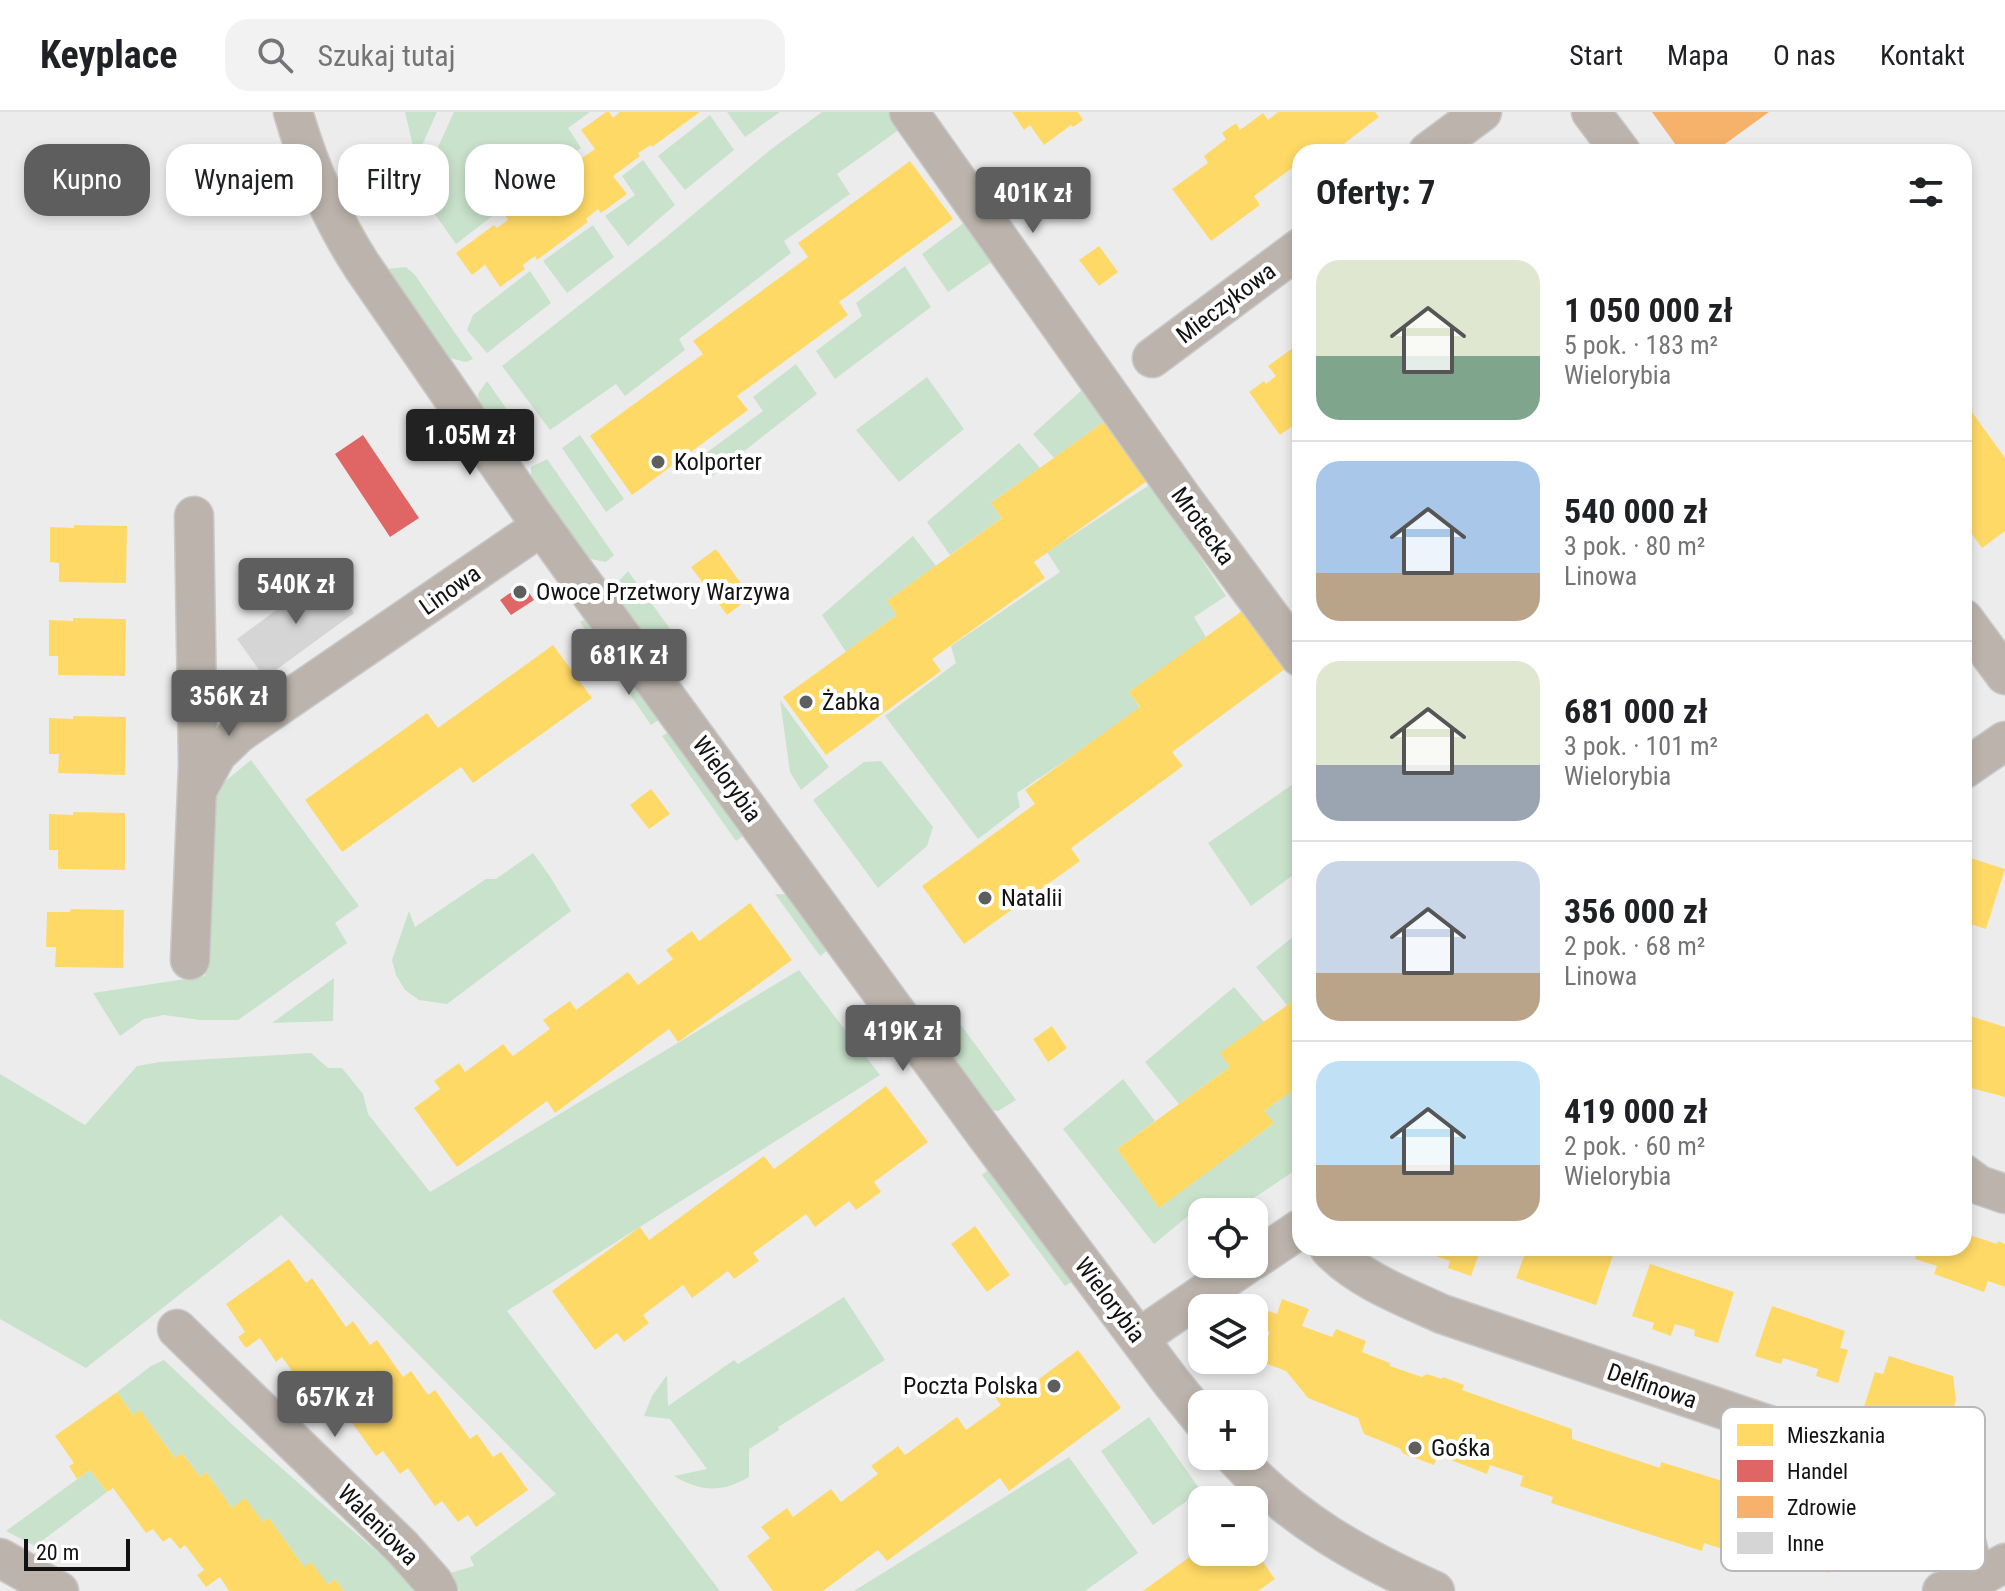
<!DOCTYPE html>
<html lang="pl">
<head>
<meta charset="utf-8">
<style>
	:root { --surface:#fff; --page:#f2f2f2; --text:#202124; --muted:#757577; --line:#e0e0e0; --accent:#5e5e5f }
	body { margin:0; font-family:"Roboto Condensed",sans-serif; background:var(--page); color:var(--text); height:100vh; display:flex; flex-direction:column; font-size:30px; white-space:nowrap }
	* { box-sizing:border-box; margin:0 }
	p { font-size:26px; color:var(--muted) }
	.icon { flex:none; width:44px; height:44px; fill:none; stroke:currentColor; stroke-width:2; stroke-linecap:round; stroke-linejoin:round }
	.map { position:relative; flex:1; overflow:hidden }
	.details { position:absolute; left:1292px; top:32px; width:680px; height:1112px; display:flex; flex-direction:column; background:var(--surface); border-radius:24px; box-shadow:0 4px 12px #0003 }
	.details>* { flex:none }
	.hud { position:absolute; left:24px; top:32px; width:760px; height:72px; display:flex; gap:16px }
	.tools { position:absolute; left:1188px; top:1086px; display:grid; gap:16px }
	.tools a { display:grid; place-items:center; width:80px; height:80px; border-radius:16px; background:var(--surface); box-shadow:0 4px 12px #0003; font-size:40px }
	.scale { position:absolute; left:24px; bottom:20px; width:106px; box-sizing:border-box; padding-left:8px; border:4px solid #121213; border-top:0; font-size:22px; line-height:28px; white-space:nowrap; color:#121213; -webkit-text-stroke:6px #fff; paint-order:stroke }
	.price { position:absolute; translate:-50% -68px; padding:0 18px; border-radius:8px; background:var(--accent); color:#fff; font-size:26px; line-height:52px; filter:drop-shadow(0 2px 4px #0008) }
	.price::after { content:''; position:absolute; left:50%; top:48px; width:24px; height:18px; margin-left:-12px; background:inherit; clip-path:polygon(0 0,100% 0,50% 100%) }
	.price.active { background:#222; color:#fff }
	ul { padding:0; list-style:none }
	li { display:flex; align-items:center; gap:24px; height:200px; padding:0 24px }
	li+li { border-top:2px solid var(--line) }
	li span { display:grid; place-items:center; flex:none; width:224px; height:160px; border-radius:24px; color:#555 }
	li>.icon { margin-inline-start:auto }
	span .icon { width:96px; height:96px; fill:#fffc; stroke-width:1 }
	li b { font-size:34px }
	h2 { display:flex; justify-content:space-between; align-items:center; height:96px; padding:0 24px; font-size:34px }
	.chip { padding:0 28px; border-radius:24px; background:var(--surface); box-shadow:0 4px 12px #0003; font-size:28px; line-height:72px }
	.chip.active { background:var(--accent); color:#fff }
	header { display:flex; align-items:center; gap:48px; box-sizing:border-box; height:112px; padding:0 40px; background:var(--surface); border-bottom:2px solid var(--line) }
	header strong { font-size:38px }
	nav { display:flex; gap:44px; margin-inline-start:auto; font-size:28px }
	.search { width:560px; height:72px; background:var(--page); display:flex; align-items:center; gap:20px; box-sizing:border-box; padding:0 28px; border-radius:24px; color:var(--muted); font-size:30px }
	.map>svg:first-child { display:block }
	.green { fill:#c9e2cb }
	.homes { fill:#ffd966 }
	.shops { fill:#e06666 }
	.health { fill:#f6b26b }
	.building { fill:#d5d5d6 }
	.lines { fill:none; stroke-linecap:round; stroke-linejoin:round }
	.minor-casing { stroke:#c9c9ca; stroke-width:41 }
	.minor { stroke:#bcb4ac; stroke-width:38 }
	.poi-dot { fill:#5e5e5f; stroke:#fff; stroke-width:3 }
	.labels { text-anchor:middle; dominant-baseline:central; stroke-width:8; stroke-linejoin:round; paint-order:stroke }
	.street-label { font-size:24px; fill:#121213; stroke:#fff }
	.poi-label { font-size:24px; fill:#121213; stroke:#fff; text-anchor:start }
	.key { fill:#fff; stroke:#b8b8b8; stroke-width:2 }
	.key-label { font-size:22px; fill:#121213 }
</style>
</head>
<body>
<header>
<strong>Keyplace</strong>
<div class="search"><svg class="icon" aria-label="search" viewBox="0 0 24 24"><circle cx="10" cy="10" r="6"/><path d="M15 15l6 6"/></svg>Szukaj tutaj</div>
<nav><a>Start</a><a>Mapa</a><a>O nas</a><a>Kontakt</a></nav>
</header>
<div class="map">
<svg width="2005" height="1479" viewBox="0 0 2005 1479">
	<rect width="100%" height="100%" fill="#ececed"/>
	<path class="green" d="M405,0H437L416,47Z
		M454,0H590L568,16L581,36L456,132L434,101V84L423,68Z
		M727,0H780L745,25Z
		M822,0H898L907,12L837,62L850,82L784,129L791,141L679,227L685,238L625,284L616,272L550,318L502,254L665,126L770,38Z
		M710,3L734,38L685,78L658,44Z
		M643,48L675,93L628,134L605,104L635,83L622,64Z
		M965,110L993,149L948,180L922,142Z
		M593,113L614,145L567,181L543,149Z
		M905,154L931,195L835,267L816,239L862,204L856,191Z
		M406,155L415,163L473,247L466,250L450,246L437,237L386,157Z
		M530,159L551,191L487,241L467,218L473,203Z
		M796,252L817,282L711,365L698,347L763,299L753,285Z
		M927,265L964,317L899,370L856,318Z
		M487,269L530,330L518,338L507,337L480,296L478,282Z
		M1082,278L1104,310L1054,346L1033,322Z
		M580,323L624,387L606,400L562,336Z
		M1019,331L1040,356L991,391L1002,406L950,443L927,410Z
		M547,347L614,443L606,450L591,447L577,435L531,370V355Z
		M1151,372L1226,484L1194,505L1206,525L1131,582L1141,598L1017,681L1020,695L978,727L885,604L956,551L951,534L1060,460L1047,440Z
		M913,424L936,454L887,489L897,503L846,540L822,503Z
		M628,459L684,536L665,539L651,530L617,487V471Z
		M590,504L660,607L651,613L580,510Z
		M780,588L829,655L801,678L790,660Z
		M673,618L746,722L736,729L662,624Z
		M251,648L359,794L335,811L347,831L238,908H200L164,903L144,907L120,924L93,881L205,864V693L217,676Z
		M881,649L933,715L927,734L878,776L813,688L864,650Z
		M1299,668L1300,758L1251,794L1208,731Z
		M533,741L549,763L571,799L447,892L419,888L405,878L396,863L392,848L409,799L415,815L486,767H496Z
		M775,782L799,783L829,837L820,844Z
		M1300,819V884L1287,893L1256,855Z
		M799,858L880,963L507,1199L720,1479H460L450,1461L474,1454L470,1445L556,1382L281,1103L86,1256L0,1207V962L85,1013L137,954L160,950L311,941L328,956H342L363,982L368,1002L430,1080Z
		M334,866L333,909L272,911Z
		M1234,875L1264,910L1230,955L1179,992L1145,950Z
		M961,913L1016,988L998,999L981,997L941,942L946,926Z
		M1123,967L1155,1009L1117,1037L1159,1095L1273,1012L1264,999L1300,973V1055L1233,1100H1202V1107L1188,1104L1154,1132L1063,1017Z
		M989,1057L1075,1168L1065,1174L982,1063Z
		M844,1185L885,1248L778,1315L779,1318L749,1337V1365C721,1381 701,1380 674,1364L707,1357L670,1307L644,1304L652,1284L667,1263L668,1294L734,1248L738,1252Z
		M164,1248L238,1318L400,1460L418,1479H344L335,1467L328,1473L304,1455L269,1406L263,1410L245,1387L232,1396L206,1360L200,1365L182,1341L175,1346L140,1298L133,1303L117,1280L151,1254Z
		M1149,1305L1201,1379L1153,1413L1101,1339Z
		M1069,1345L1138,1441L1085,1479H854Z
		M90,1358L107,1380L35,1434L6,1419Z"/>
	<path class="homes" d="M606,0H609L613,6L620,0H700L652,35L651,33L638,41L640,44L613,64L627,82L601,101L598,97L586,107L588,110L537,148L535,144L528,149L523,153L525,157L500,175L485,153L472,163L456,141L494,113L497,116L508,108L504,101L555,64L560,71L573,62L568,56L595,37L581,18Z
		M1012,0H1078L1083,8L1073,15L1071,13L1044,33L1030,13L1024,18Z
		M1278,0H1375L1379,5L1333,40H1300V50L1254,84L1260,93L1211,129L1172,77L1208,51L1204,44L1226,27L1222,21L1236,11L1240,18L1263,1L1268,8Z
		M910,49L953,107L839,190L848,203L737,284L748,298L632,383L590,324L703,242L693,229L808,145L798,131Z
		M1099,134L1118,160L1099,174L1079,148Z
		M1297,233L1298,235L1300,234V328L1291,315L1280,323L1249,280L1264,269L1266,272L1276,264L1268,254Z
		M1964,289L2005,346V419L1982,436L1964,411Z
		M1104,310L1147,369L1034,450L1045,466L932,547L941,559L826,643L783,585L897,503L887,489L1002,406L991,391Z
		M74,413L127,414L126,471L59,470V451L50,450V415L74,416Z
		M716,437L751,485L727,503L691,455Z
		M1242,499L1285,557L1172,640L1183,654L1071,736L1080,749L964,832L922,774L1035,692L1025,678L1140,595L1129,580Z
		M73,506L126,507L125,564L58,563V544H49V508L73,509Z
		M553,533L592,586L473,671L461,655L342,740L305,688L427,601L438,616Z
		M73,604L126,605L125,663L58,661L59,642H49V606L73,607Z
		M651,677L670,702L649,717L630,693Z
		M73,700L125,701V758L58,757V738H49V702L73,703Z
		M1964,744L2005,757L1986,817L1964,810Z
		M750,791L792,848L678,930L669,917L555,1001L547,989L457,1055L414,996L440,977L434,969L459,951L465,960L503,932L513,944L550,917L543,908L570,889L576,898L628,860L638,873L673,847L666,838L692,819L699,829Z
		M71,797L124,798L123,856L55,855L56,835H46L47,800H70Z
		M1300,884V973L1264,999L1274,1011L1159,1096L1117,1037L1230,955L1220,941Z
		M1964,902L2005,915V985L1964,974Z
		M1052,914L1067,936L1048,950L1033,927Z
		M886,974L928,1030L874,1070L881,1080L856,1098L849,1089L815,1115L806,1102L753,1141L759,1149L734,1167L728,1159L692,1186L683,1173L643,1203L649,1211L624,1230L617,1221L595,1238L552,1179L640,1115L649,1128L764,1044L774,1057Z
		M975,1114L1010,1163L987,1180L951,1132Z
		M1964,1121L1997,1132L1998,1129L2005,1132V1175L1988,1169L1984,1180L1934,1162L1937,1154L1915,1147L1919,1136H1964Z
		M1435,1136H1481L1471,1164L1448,1156L1450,1149L1433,1143Z
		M1527,1136H1603L1614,1140L1596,1193L1516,1166Z
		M289,1147L306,1171L312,1166L346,1215L353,1209L370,1233L377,1228L403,1265L411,1259L428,1283L435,1278L470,1327L477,1322L493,1345L501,1340L528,1378L476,1415L468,1403L458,1410L442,1389L435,1394L408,1356L400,1362L383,1339L376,1344L340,1294L333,1299L317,1276L309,1282L282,1245L276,1250L260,1226L246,1236L238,1225L245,1220L226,1192Z
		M1650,1152L1734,1180L1718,1231L1694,1224L1695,1218L1675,1212L1671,1224L1652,1217L1654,1211L1632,1204Z
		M1282,1187L1309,1197L1302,1214L1332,1225L1336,1217L1366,1229L1362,1240L1390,1251V1254L1422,1265L1427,1262L1442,1267L1443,1265L1464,1273L1462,1278L1572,1317V1327L1660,1356L1661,1350L1784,1388L1786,1380L1848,1399L1829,1461L1800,1452L1798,1457L1766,1446L1764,1450L1704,1431L1702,1439L1551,1391L1553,1385L1520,1374L1523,1364L1490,1353L1487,1362L1438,1343L1434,1353L1404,1342L1399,1336L1364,1322L1358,1306L1308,1286L1286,1259L1259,1249L1270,1220L1262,1217L1269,1199L1277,1202Z
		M1772,1194L1845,1219L1840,1236L1848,1238L1838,1271L1816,1264L1818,1257L1783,1246L1781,1252L1755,1244Z
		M1078,1238L1121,1296L1009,1379L1000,1366L887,1449L878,1438L823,1479H773L747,1444L770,1426L761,1415L787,1396L793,1405L831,1377L841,1390L878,1362L871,1354L898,1334L905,1343L957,1305L966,1318L1001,1293L994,1284L1020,1265L1028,1275Z
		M1889,1244L1953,1264L1956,1288L1947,1318L1923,1311L1926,1304L1896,1296L1892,1305L1864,1295L1875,1260L1883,1262Z
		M117,1280L133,1303L140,1298L175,1346L182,1341L200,1365L206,1360L232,1396L245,1386L263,1410L269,1406L304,1455L311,1450L328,1473L335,1467L344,1479H229L220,1465L206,1475L197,1463L204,1458L185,1433L180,1437L170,1425L163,1430L153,1417L146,1421L113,1376L107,1380L90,1358L77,1367L69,1354L74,1351L55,1324Z
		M1202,1436V1440H1256L1275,1467L1258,1479H1143Z"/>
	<path class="shops" d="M363,323L419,406L390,425L335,342Z
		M523,472L534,488L511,503L500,488Z"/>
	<path class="health" d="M1652,0H1769L1714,40H1681Z"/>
	<path class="building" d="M326,462L354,501L265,566L237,527Z"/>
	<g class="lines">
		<g class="minor-casing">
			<path id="minor" d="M293,0C309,55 331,106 362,154L533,402L587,477L986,1023L1172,1271L1202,1308
				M909,0L1183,387L1300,545
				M1591,0L1621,40
				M1428,40L1482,0
				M1152,246L1300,136
				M1964,507L2005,563
				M1964,657L2005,629
				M198,677L217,642L239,621L542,414
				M190,848L198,653L194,404
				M1964,1062L1979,1073L2005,1082
				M1329,1136C1357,1167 1405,1185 1442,1202L1878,1350C1947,1377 1967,1407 1976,1479
				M1254,1148L1300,1117
				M177,1217L402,1435L433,1470L438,1479
				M1139,1226L1247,1152
				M1234,1344C1291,1407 1359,1445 1435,1479
				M0,1446L59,1479
				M1942,1479L1975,1467L2005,1451"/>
		</g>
		<use href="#minor" class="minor"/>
	</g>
	<g class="poi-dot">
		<circle cx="658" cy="350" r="8"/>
		<circle cx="520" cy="480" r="8"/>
		<circle cx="806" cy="590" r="8"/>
		<circle cx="985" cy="786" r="8"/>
		<circle cx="1054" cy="1274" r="8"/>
		<circle cx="1415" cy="1336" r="8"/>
	</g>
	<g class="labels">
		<g class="street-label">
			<text transform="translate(1226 191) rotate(-37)">Mieczykowa</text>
			<text transform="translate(1203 414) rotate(54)">Mrotecka</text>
			<text transform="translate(450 478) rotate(-35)">Linowa</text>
			<text transform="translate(727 667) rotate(54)">Wielorybia</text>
			<text transform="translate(1110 1188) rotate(53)">Wielorybia</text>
			<text transform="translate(1652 1274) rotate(19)">Delfinowa</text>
			<text transform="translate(378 1413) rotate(45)">Waleniowa</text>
		</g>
		<g class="poi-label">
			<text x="674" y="350">Kolporter</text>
			<text x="536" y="480">Owoce Przetwory Warzywa</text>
			<text x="822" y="590">Żabka</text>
			<text x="1001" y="786">Natalii</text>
			<text x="1038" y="1274" text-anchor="end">Poczta Polska</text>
			<text x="1431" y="1336">Gośka</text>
		</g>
	</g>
	<rect x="1721" y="1295" width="264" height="164" rx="12" class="key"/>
	<rect x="1737" y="1312" width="36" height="22" fill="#ffd966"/>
	<rect x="1737" y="1348" width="36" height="22" fill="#e06666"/>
	<rect x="1737" y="1384" width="36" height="22" fill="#f6b26b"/>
	<rect x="1737" y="1420" width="36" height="22" fill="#d5d5d6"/>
	<g class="key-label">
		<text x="1787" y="1331">Mieszkania</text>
		<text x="1787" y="1367">Handel</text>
		<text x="1787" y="1403">Zdrowie</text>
		<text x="1787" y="1439">Inne</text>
	</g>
</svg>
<div class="tools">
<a><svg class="icon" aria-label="locate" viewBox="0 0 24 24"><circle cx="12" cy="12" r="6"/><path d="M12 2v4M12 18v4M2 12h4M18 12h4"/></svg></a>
<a><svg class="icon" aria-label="layers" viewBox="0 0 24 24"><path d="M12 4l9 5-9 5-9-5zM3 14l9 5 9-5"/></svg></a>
<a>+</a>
<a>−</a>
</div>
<div class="scale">20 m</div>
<b class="price" style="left:1033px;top:123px">401K zł</b>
<b class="price active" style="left:470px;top:365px">1.05M zł</b>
<b class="price" style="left:296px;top:514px">540K zł</b>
<b class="price" style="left:629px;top:585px">681K zł</b>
<b class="price" style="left:229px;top:626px">356K zł</b>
<b class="price" style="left:903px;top:961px">419K zł</b>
<b class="price" style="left:335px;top:1327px">657K zł</b>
<div class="hud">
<a class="chip active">Kupno</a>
<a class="chip">Wynajem</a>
<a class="chip">Filtry</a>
<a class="chip">Nowe</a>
</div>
<section class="details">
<h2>Oferty: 7<svg class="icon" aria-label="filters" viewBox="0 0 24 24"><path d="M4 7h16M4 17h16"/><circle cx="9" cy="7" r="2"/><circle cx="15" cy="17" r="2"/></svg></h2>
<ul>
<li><span style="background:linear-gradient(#dfe7d0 60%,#7fa58c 0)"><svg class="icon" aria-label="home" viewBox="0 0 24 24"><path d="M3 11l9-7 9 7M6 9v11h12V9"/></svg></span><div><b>1 050 000 zł</b><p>5 pok. · 183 m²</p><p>Wielorybia</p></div></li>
<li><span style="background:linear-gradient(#a9c7e8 70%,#b9a48a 0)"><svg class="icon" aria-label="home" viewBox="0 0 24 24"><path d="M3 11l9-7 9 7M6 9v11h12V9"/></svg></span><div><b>540 000 zł</b><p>3 pok. · 80 m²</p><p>Linowa</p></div></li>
<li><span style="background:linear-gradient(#dfe7d0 65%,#9aa5b1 0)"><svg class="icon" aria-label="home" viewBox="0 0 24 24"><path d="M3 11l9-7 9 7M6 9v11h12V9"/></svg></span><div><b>681 000 zł</b><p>3 pok. · 101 m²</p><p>Wielorybia</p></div></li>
<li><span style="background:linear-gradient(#c9d6e8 70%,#b9a48a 0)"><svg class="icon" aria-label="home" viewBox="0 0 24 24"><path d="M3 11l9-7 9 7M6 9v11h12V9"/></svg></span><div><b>356 000 zł</b><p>2 pok. · 68 m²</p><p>Linowa</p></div></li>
<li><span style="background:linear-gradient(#bfe0f5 65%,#b9a48a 0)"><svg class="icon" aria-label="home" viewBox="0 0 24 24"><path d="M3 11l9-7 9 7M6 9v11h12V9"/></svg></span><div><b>419 000 zł</b><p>2 pok. · 60 m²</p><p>Wielorybia</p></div></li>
</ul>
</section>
</div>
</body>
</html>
